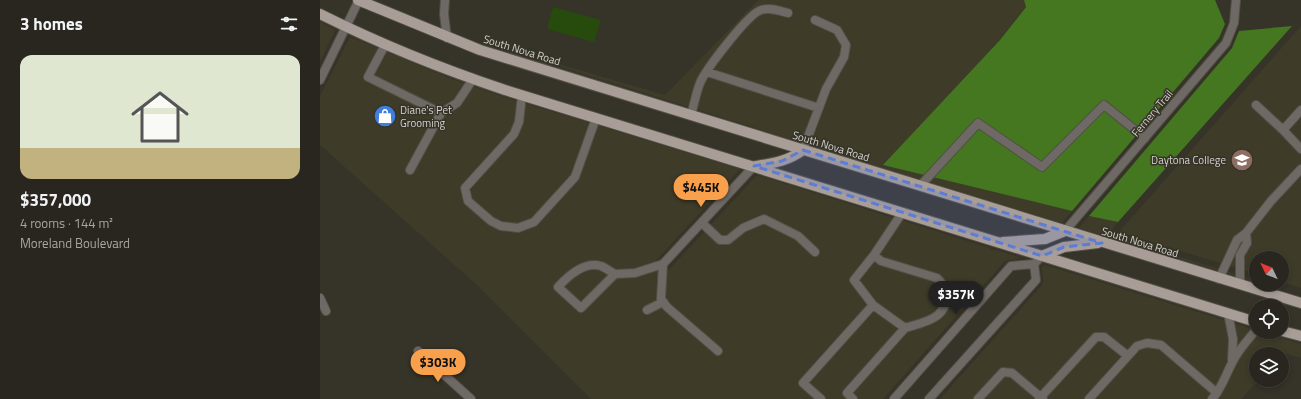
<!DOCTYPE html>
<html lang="en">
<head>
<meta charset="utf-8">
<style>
	:root { --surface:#28261e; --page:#302e27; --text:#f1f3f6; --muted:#a5a5a4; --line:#44433c; --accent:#f9a04c }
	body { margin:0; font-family:"Titillium Web",sans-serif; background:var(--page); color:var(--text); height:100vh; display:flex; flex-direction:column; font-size:15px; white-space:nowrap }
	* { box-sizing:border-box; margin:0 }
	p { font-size:13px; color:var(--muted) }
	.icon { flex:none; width:22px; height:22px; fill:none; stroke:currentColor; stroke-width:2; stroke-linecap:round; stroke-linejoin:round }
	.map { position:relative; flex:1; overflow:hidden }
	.sheet { display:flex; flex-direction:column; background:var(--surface); width:320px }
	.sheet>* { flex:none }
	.needle { width:26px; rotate:313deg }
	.fabs { position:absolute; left:929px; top:251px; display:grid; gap:8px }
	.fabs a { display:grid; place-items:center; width:40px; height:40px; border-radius:50%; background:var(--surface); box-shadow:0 2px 6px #0003,0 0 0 1px var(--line); font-size:20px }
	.price { position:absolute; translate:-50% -34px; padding:0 9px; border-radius:14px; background:var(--accent); color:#111; font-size:13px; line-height:26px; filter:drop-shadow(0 1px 2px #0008) }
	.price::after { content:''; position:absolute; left:50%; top:24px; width:12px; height:9px; margin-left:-6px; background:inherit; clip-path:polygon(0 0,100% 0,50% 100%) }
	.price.active { background:#222; color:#fff }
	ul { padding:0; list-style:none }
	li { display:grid; align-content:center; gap:8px; height:212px; padding:0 20px }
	li span { display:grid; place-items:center; height:124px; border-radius:12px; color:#555 }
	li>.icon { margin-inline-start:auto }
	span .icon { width:72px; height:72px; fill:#fffc; stroke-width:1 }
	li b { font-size:17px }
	h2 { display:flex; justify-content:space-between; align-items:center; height:48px; padding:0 20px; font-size:17px }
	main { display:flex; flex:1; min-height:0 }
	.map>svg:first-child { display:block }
	.built { fill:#3f3b29 }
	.green { fill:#274a0d }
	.forest { fill:#447720 }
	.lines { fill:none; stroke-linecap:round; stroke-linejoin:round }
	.lane-casing { stroke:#525045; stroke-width:10 }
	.street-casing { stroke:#525045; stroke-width:10 }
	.primary-casing { stroke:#525045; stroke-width:12 }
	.lane { stroke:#6f6966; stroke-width:8 }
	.street { stroke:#6f6966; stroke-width:8 }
	.primary { stroke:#a99e97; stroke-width:10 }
	.marked { fill:#5d7cd3; fill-opacity:0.2; stroke:#5d7cd3; stroke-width:3; stroke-dasharray:8 5; stroke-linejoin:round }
	.labels { text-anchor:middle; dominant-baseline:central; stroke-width:3; stroke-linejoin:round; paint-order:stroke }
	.street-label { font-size:11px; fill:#d4d2cb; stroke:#363328 }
	.poi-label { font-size:11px; fill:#d4d2cb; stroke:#363328; text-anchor:start }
</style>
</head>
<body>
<main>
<section class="sheet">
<h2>3 homes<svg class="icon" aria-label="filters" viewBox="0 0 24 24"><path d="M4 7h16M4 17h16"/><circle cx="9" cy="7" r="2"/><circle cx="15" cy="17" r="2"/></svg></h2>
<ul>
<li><span style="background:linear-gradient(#dfe7d0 75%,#c2b280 0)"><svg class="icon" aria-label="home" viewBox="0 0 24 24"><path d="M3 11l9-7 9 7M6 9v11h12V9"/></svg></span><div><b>$357,000</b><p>4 rooms · 144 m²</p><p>Moreland Boulevard</p></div></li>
</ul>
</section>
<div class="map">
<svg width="981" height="399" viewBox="0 0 981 399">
	<rect width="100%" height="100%" fill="#363328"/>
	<path class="built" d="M438,0H704L706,6L680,40L564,165L752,211L742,223L487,144L484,140L481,142L149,38L345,95Z
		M0,22L15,30L0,62Z
		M981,26V288L962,282V258H936V274L799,232Z
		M30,37L129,78L184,97L420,169L333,264L344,275L437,175L670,248L671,250H677L702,258L685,261L563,399H271L158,286L0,145V96Z
		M769,216L798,222L792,230L794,235L798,238L936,280V282L788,237L787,234L782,235L759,228Z
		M725,265L936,330V332H942L981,344V358L964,353L962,355L936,354V380H939L921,399H620L722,285L723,280L722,267Z"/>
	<path class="green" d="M233,7L281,20L274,42L227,29Z"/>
	<path class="forest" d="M704,0H895L905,24L899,38L752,211L563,165L680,40L706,7Z
		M972,26L798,222L769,216L912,48L919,31Z"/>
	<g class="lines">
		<g class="lane-casing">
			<path id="lane" d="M65,45L48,77L121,113L137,103L153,79
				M387,72L499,108
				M202,95L199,122L194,134L145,188L148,201L171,221L181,226L198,228L214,222L255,177L276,118
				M936,105L963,130L981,110
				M371,115C374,105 376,93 380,83C386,69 428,14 441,10C450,7 460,11 468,13
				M963,130L981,149
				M483,150L506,89L524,57L526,45L517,30L495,20
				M90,170L121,113
				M600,186L658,123L722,167L784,105L825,138
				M382,223L400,240H408L423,228L444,219L478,236L495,252
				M926,233L951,201L981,169
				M554,255L561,261L617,278L628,290C627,319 608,321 585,328
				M295,274C291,272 286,268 281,266C264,261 248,276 238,287L261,308L295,274L315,273L343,264L341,299L347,307L398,351
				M899,279L917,240L926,233L927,243L920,255V284
				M553,305L534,280L554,255L582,213
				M327,310L343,302
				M908,313L913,339L912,360
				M501,399L483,383L553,305L585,328L527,393L533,399
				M658,399L683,372L692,373L723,399
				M719,399L776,337H784L808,356
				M769,399L817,346L827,343L841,345L897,393
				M892,399C902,388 905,376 912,363C918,350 927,341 936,330"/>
		</g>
		<g class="street-casing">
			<path id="street" d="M125,0L124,14L127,38
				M0,80L39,0
				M745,231L906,43L914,23L916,0
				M343,264L434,166
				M0,298L6,311
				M98,351L151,399
				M574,399L691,266L714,264L722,256
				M609,399L716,280L714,264"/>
		</g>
		<g class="primary-casing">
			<path id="primary" d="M38,0L160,50L981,303
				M0,14C60,44 122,69 185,90L936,322
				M436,166C454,163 468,161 483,150
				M683,242L725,239L745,231
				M722,256L744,247L778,243
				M962,331L981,336"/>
		</g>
		<use href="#lane" class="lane"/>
		<use href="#street" class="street"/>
		<use href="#primary" class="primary"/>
	</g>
	<path class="marked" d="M483,150L782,243L744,247L722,256L434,166L462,161Z"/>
	<defs>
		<g id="shop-disc" transform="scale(1.15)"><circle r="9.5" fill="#3f7fe0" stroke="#363328"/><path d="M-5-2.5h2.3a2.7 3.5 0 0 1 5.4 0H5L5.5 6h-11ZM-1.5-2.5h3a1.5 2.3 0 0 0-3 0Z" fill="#fff"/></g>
		<g id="university-disc" transform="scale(1.15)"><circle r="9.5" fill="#8d6e63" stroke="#363328"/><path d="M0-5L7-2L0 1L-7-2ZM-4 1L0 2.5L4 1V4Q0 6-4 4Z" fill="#fff"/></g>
	</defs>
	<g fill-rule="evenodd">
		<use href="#shop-disc" x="65" y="116"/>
		<use href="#university-disc" x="922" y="160"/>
	</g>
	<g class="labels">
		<g class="street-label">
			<text transform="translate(202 50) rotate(17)">South Nova Road</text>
			<text transform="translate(832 113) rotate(-50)">Fernery Trail</text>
			<text transform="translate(511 146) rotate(17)">South Nova Road</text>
			<text transform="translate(820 242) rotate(17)">South Nova Road</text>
		</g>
		<g class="poi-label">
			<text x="80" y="110">Diane's Pet<tspan x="80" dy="13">Grooming</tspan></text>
			<text x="906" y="160" text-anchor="end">Daytona College</text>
		</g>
	</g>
</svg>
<div class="fabs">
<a><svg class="needle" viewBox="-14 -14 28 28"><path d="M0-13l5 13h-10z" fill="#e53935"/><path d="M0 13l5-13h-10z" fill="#a5a5a4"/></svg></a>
<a><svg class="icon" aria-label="locate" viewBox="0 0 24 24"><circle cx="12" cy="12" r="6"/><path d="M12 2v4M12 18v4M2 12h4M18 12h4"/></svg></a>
<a><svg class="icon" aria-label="layers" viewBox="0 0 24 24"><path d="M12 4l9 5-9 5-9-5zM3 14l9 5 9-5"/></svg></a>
</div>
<b class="price" style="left:381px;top:208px">$445K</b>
<b class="price active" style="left:636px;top:315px">$357K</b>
<b class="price" style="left:118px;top:383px">$303K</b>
</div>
</main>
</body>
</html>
